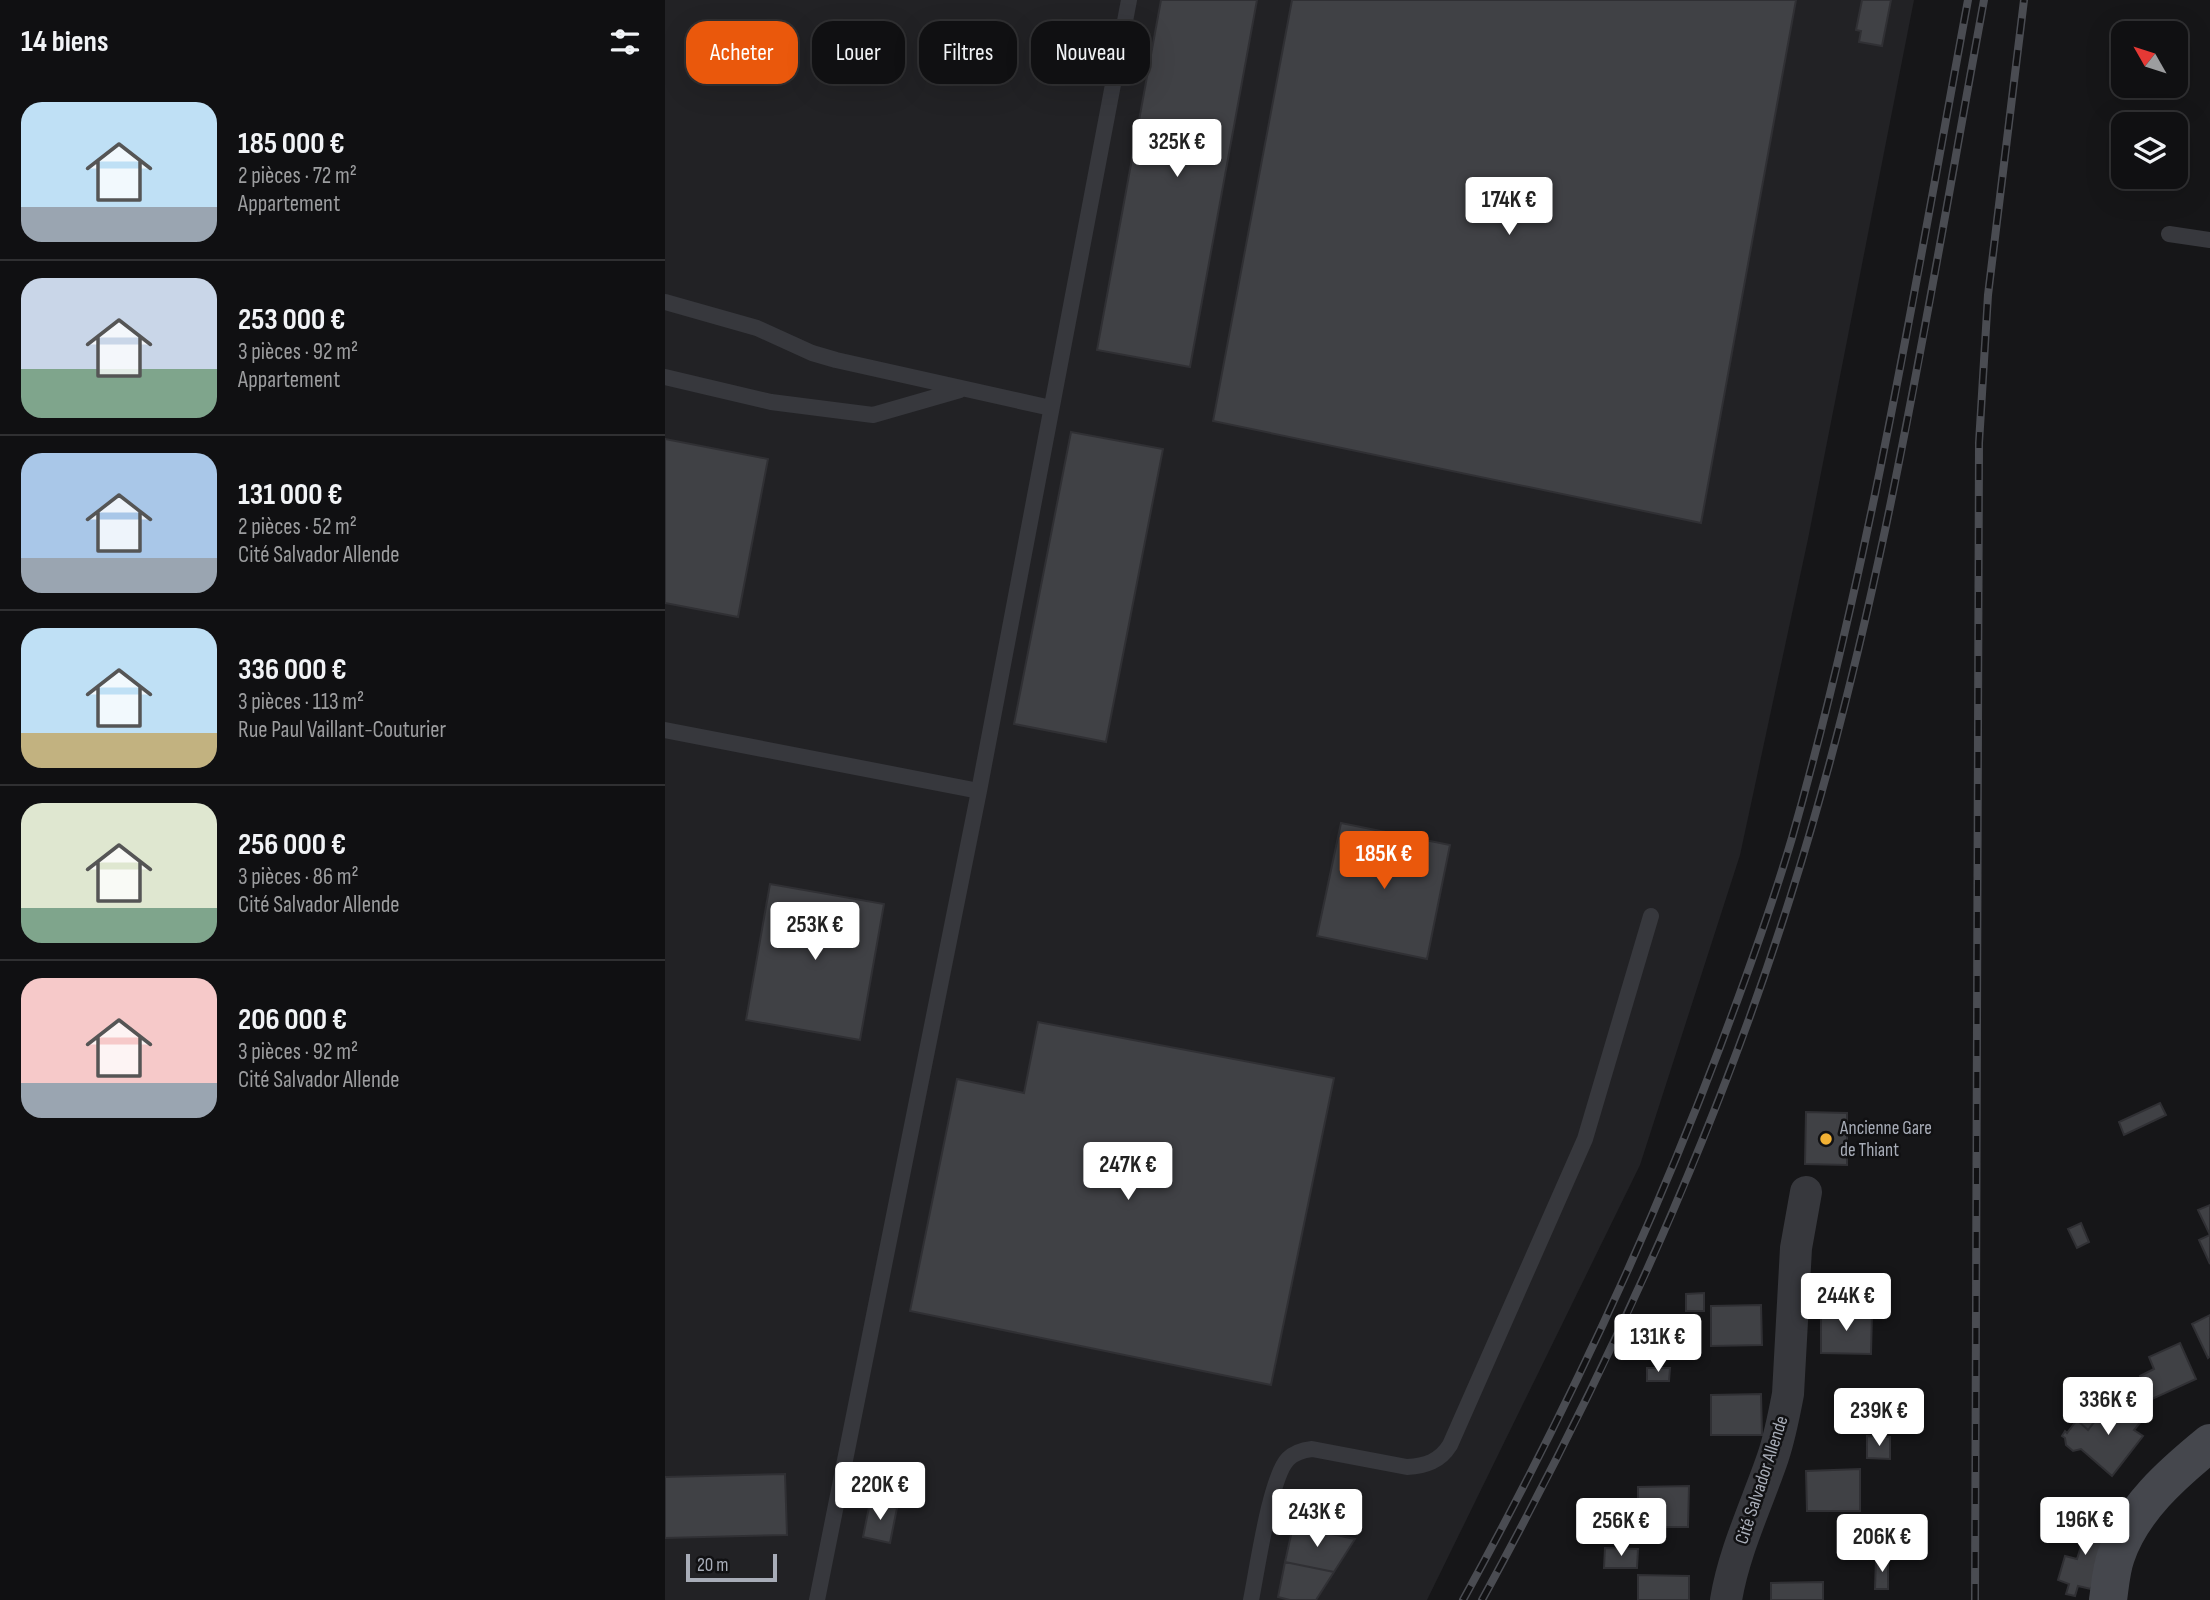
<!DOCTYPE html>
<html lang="fr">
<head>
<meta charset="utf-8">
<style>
	:root { --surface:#101012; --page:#19191b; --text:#f1f3f6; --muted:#9c9d9f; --line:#303032; --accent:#ea580c }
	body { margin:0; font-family:"Sofia Sans Condensed",sans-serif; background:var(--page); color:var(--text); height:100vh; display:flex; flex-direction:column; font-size:26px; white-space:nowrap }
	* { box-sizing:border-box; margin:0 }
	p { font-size:23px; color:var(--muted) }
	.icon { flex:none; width:38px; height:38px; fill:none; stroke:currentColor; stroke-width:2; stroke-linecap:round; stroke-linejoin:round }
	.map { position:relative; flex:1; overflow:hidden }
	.drawer { display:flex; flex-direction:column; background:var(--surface); width:665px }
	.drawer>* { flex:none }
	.guide { position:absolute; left:21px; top:21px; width:665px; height:63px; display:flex; gap:14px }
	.needle { width:46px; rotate:309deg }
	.tools { position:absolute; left:1446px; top:21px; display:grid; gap:14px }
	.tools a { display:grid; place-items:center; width:77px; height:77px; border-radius:14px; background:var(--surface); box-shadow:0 7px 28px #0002,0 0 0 2px var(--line); font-size:35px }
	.scale { position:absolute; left:21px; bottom:18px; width:91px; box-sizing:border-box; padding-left:7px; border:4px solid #a8adb8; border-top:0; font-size:19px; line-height:24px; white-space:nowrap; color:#a8adb8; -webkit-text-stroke:5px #111113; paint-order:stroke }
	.price { position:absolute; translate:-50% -60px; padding:0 16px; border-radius:7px; background:#fff; color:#222; font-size:23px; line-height:46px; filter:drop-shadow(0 2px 4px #0008) }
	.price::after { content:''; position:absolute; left:50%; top:42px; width:21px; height:16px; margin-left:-10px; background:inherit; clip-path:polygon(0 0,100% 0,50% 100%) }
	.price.selected { background:var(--accent); color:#fff }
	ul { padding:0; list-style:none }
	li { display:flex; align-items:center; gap:21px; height:175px; padding:0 21px }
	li+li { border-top:2px solid var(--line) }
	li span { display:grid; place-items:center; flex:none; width:196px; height:140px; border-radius:21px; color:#555 }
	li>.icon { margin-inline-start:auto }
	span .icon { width:84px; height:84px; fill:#fffc; stroke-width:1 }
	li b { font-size:30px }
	h2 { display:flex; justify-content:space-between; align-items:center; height:84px; padding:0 21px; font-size:30px }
	.pill { padding:0 24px; border-radius:21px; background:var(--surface); box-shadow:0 7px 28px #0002,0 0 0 2px var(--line); font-size:24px; line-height:63px }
	.pill.selected { background:var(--accent); color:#fff }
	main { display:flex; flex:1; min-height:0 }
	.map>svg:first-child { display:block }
	.built { fill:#222225 }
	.building { fill:#404145; stroke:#303034; stroke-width:2 }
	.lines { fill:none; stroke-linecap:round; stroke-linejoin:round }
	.lane { stroke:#37383d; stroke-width:16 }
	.street { stroke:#37383d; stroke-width:32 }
	.secondary { stroke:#45474d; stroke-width:38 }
	.rail-casing { stroke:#4a4c52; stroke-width:8 }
	.rail { stroke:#111113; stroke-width:5; stroke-dasharray:16; stroke-linecap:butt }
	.poi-dot { fill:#f2b134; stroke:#111113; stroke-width:2.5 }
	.labels { text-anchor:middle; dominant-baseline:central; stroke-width:5; stroke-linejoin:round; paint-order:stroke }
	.poi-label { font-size:19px; fill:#a8adb8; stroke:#111113; text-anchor:start }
	.street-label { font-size:19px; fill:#a8adb8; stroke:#111113 }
</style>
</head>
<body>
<main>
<section class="drawer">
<h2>14 biens<svg class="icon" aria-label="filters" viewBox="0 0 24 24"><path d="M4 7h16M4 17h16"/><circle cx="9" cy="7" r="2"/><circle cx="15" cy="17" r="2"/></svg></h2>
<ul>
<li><span style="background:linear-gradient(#bfe0f5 75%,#9aa5b1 0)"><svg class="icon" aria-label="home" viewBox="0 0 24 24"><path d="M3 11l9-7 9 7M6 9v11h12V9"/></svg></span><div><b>185 000 €</b><p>2 pièces · 72 m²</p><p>Appartement</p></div></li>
<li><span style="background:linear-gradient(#c9d6e8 65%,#7fa58c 0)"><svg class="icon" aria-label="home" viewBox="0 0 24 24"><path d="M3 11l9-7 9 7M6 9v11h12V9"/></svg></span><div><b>253 000 €</b><p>3 pièces · 92 m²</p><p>Appartement</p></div></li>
<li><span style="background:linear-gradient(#a9c7e8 75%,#9aa5b1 0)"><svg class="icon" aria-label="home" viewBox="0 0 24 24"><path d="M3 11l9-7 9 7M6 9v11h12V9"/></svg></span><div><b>131 000 €</b><p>2 pièces · 52 m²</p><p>Cité Salvador Allende</p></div></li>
<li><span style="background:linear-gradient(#bfe0f5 75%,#c2b280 0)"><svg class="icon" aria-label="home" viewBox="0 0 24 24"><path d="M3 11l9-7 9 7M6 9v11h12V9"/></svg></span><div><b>336 000 €</b><p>3 pièces · 113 m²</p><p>Rue Paul Vaillant-Couturier</p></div></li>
<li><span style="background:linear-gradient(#dfe7d0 75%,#7fa58c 0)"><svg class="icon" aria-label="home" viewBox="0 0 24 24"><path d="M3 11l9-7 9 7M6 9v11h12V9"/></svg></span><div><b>256 000 €</b><p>3 pièces · 86 m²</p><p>Cité Salvador Allende</p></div></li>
<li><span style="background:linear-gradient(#f6c9c9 75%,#9aa5b1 0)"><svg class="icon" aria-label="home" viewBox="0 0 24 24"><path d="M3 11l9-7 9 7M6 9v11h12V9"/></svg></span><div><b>206 000 €</b><p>3 pièces · 92 m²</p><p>Cité Salvador Allende</p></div></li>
</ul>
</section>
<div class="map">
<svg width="1545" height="1600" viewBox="0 0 1545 1600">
	<rect width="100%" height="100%" fill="#161618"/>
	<path class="built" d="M0,0H1249L1143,539L1075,855L975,1165L762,1600H0Z"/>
	<path class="building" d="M496,0H592L525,367L432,350Z
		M627,0H1131L1036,523L548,421Z
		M1197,0H1226L1217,46L1194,42L1196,31L1191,30Z
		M406,432L498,449L441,742L349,724Z
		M0,439L103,459L73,617L0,603Z
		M676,823L785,845L762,959L652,936Z
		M105,884L219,904L195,1040L81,1020Z
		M373,1022L669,1078L606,1385L245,1311L292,1079L359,1093Z
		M1495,1103L1501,1115L1459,1135L1454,1122Z
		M1141,1112L1182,1113V1165L1140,1164Z
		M1545,1205V1264L1534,1240L1545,1235L1533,1210Z
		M1416,1223L1424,1242L1412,1248L1403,1229Z
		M1039,1293V1311H1021V1294Z
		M1096,1305L1097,1345L1046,1346V1306Z
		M1156,1312L1207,1313L1206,1354L1156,1353Z
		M1545,1315V1356L1543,1358L1527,1324Z
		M1515,1343L1531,1379L1485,1400L1475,1376L1489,1369L1484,1357Z
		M982,1368H1005L1004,1381H982Z
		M1096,1394L1097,1435H1046V1395Z
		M1455,1399L1479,1418L1469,1430L1478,1436L1447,1476L1416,1449L1408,1451L1401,1445L1400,1438L1397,1436L1400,1431L1402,1433L1412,1420L1423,1430L1432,1418L1438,1422Z
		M1422,1407L1434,1416L1423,1430L1412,1420Z
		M1202,1436L1225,1437V1459L1202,1458Z
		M1195,1469V1511H1142L1141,1471Z
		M120,1474L122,1535L0,1538V1477Z
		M1024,1486L1023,1527H973V1487Z
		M205,1502L232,1508L225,1543L198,1537Z
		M1447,1519L1426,1589L1413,1586L1410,1596L1401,1594L1404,1584L1393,1580L1400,1556L1412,1559L1418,1540L1411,1538L1416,1526Z
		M628,1526L690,1539L669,1572L620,1562Z
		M940,1548L973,1549L972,1568H939Z
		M1211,1559H1223V1589H1210Z
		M620,1562L669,1572L651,1600H625L613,1597Z
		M973,1575L1024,1576V1600H973Z
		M1158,1582V1600H1106V1583Z"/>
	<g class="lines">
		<path class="lane" d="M1504,234L1545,240
			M0,302L92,328L147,353L171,360L386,408
			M0,377L106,402L208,415L295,390
			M0,730L314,791
			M152,1600L314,791L464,0
			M586,1600C592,1571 605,1477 623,1459C629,1453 638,1450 647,1449L742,1467C761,1466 775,1461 785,1445L920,1139L986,916"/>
		<path class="street" d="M1061,1600C1069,1551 1092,1504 1108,1457C1115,1436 1119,1415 1123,1394L1131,1248L1141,1192"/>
		<path class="secondary" d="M1443,1600C1445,1586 1446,1570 1451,1556C1467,1509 1507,1474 1545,1443"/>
		<g class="rail-casing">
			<path id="rail" d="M798,1600C896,1422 983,1237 1055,1047C1081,978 1106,909 1127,838C1205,564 1251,280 1303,0
				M817,1600C940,1375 1049,1140 1126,895C1218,605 1264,298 1319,0
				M1310,1600L1314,443L1323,295L1359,0"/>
		</g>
		<use href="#rail" class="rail"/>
	</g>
	<circle class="poi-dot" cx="1161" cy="1139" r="7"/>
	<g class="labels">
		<g class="poi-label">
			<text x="1175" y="1128">Ancienne Gare<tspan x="1175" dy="22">de Thiant</tspan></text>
		</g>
		<g class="street-label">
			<text transform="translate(1097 1480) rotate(-72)">Cité Salvador Allende</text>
		</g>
	</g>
</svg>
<div class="tools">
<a><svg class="needle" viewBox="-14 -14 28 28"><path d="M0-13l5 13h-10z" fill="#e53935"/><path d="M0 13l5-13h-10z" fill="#9c9d9f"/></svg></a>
<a><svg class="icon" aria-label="layers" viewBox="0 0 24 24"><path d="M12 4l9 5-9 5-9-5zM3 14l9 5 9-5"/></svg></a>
</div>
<div class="scale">20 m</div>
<b class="price" style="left:512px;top:179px">325K €</b>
<b class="price" style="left:844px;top:237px">174K €</b>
<b class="price selected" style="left:719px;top:891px">185K €</b>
<b class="price" style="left:150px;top:962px">253K €</b>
<b class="price" style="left:463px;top:1202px">247K €</b>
<b class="price" style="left:1181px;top:1333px">244K €</b>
<b class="price" style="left:993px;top:1374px">131K €</b>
<b class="price" style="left:1443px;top:1437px">336K €</b>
<b class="price" style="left:1214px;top:1448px">239K €</b>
<b class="price" style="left:215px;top:1522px">220K €</b>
<b class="price" style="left:652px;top:1549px">243K €</b>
<b class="price" style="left:1420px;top:1557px">196K €</b>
<b class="price" style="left:956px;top:1558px">256K €</b>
<b class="price" style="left:1217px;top:1574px">206K €</b>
<div class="guide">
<a class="pill selected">Acheter</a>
<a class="pill">Louer</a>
<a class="pill">Filtres</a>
<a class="pill">Nouveau</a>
</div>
</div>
</main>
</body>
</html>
